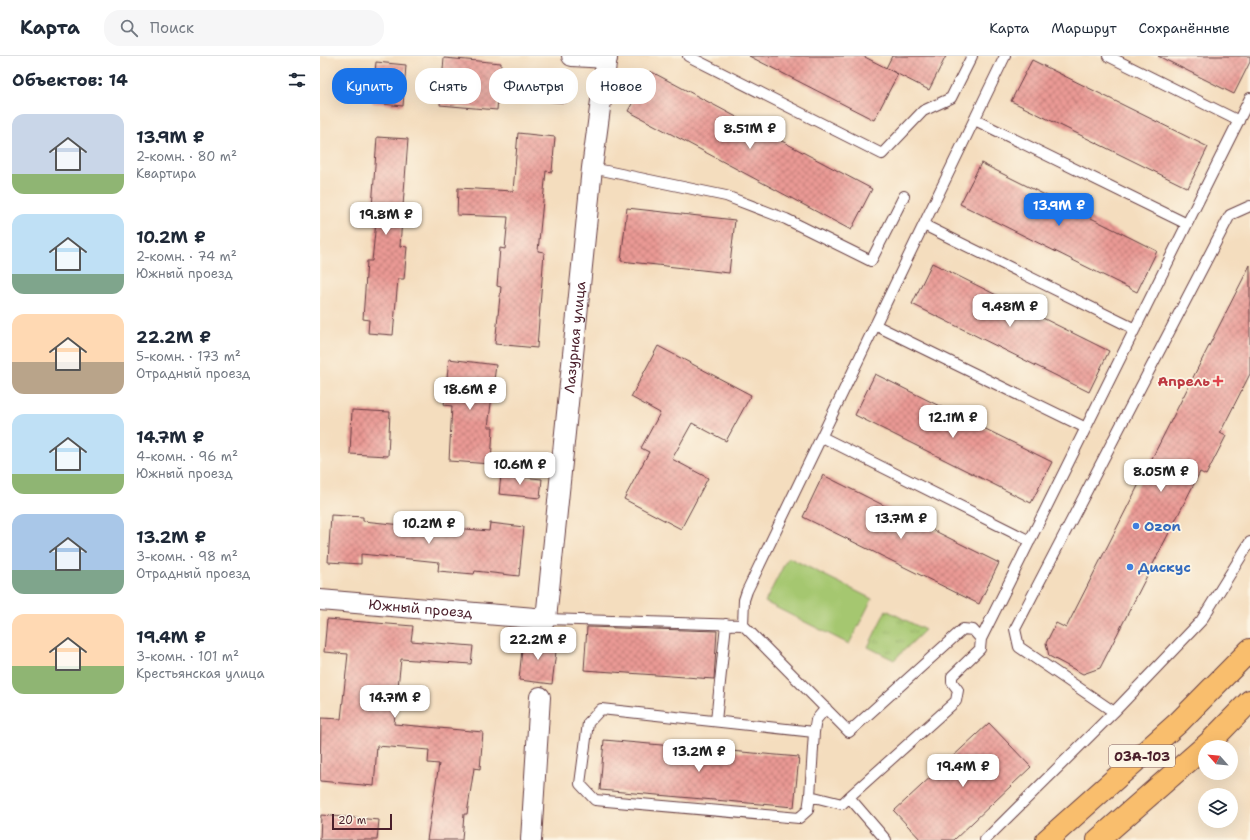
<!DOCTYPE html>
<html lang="ru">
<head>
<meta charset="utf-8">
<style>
	:root { --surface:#fff; --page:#f6f6f7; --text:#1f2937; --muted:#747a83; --line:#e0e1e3; --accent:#1a73e8 }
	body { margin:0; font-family:"Shantell Sans",sans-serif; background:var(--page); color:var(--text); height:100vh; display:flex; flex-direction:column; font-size:15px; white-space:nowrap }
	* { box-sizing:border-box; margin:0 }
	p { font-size:13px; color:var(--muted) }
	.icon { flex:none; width:22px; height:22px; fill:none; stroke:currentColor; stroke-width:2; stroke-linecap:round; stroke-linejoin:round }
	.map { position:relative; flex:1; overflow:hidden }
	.details { display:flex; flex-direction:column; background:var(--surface); width:320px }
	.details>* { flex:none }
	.hud { position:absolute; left:12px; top:12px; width:380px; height:36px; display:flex; gap:8px }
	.needle { width:26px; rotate:297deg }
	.controls { position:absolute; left:878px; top:684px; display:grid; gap:8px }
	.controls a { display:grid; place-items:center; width:40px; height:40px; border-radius:50%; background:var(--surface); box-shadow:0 4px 16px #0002; font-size:20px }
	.scale { position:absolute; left:12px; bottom:10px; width:60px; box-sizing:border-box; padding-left:4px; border:2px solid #4a1f2b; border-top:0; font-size:11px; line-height:14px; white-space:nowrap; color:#4a1f2b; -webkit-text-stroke:3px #fcf5e5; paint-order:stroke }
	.price { position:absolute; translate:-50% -34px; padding:0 9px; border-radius:8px; background:#fff; color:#222; font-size:13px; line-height:26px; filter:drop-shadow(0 1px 2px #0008) }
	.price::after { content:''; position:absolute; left:50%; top:24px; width:12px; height:9px; margin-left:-6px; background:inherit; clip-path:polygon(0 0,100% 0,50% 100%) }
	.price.active { background:var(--accent); color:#fff }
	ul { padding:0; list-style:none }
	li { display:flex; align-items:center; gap:12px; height:100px; padding:0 12px }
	li span { display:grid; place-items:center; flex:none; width:112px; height:80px; border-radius:12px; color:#555 }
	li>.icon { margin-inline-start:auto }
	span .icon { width:48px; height:48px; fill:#fffc; stroke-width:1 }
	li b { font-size:17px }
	h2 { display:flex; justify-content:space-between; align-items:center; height:48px; padding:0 12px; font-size:17px }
	.tag { padding:0 14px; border-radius:16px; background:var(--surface); box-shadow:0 4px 16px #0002; font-size:14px; line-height:36px }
	.tag.active { background:var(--accent); color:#fff }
	header { display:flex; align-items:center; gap:24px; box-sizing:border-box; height:56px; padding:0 20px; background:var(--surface); border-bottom:1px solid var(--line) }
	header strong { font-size:19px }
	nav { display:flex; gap:22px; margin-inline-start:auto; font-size:14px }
	.search { width:280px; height:36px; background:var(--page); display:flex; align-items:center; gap:10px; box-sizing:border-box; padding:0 14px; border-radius:16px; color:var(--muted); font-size:15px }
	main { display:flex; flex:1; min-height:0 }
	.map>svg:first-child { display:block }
	.grass { fill:#a5c770; stroke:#78734e }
	.park { fill:url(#park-tufts); stroke:#78734e }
	.building { fill:url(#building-cross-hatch) }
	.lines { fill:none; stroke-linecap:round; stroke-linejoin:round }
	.service-casing { stroke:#643c41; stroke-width:12 }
	.minor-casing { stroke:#643c41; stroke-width:22 }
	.primary-casing { stroke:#643c41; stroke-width:24 }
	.service { stroke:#fff; stroke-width:10 }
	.minor { stroke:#fff; stroke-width:20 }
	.primary { stroke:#f9be6d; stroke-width:22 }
	.health-dot { fill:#e0444e; stroke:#fcf5e5; stroke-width:1.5 }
	.shop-dot { fill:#3f7fe0; stroke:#fcf5e5; stroke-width:1.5 }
	.labels { text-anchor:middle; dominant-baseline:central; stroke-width:3.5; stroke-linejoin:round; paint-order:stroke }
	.shield { fill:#fcf5e5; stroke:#7f5f63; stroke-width:1 }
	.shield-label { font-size:13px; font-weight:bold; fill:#4a1f2b }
	.street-label { font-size:14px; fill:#4a1f2b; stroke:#fcf5e5 }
	.health-label { font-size:14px; font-weight:bold; fill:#be3a42; stroke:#fcf5e5; text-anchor:end }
	.shop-label { font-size:14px; font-weight:bold; fill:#366cbe; stroke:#fcf5e5; text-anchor:start }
</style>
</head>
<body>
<header>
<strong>Карта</strong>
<div class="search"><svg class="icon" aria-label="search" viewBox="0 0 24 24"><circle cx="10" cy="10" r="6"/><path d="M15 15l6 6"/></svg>Поиск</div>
<nav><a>Карта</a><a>Маршрут</a><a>Сохранённые</a></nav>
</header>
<main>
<section class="details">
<h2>Объектов: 14<svg class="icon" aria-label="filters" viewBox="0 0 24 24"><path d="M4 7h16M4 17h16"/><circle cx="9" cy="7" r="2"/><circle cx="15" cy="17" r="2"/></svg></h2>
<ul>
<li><span style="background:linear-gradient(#c9d6e8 75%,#8fb573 0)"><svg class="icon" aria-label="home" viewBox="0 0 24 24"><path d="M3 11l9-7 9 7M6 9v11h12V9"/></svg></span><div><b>13.9M ₽</b><p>2-комн. · 80 m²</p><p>Квартира</p></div></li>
<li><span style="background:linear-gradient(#bfe0f5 75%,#7fa58c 0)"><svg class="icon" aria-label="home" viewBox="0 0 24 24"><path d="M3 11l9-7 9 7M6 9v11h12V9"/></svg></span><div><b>10.2M ₽</b><p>2-комн. · 74 m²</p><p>Южный проезд</p></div></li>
<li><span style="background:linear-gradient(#ffd9b3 60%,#b9a48a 0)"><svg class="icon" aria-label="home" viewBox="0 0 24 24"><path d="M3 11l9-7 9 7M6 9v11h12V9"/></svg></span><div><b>22.2M ₽</b><p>5-комн. · 173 m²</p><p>Отрадный проезд</p></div></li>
<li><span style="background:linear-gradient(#bfe0f5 75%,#8fb573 0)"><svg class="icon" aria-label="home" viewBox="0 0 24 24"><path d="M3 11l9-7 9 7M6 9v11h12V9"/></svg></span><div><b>14.7M ₽</b><p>4-комн. · 96 m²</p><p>Южный проезд</p></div></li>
<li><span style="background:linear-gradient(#a9c7e8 70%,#7fa58c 0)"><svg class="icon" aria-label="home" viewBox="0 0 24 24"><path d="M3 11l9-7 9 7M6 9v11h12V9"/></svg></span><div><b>13.2M ₽</b><p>3-комн. · 98 m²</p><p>Отрадный проезд</p></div></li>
<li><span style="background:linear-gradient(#ffd9b3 65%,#8fb573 0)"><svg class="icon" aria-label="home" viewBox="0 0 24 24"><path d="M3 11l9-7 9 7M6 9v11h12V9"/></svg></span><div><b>19.4M ₽</b><p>3-комн. · 101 m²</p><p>Крестьянская улица</p></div></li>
</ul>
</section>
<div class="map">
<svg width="930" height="784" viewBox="0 0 930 784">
	<defs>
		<pattern id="park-tufts" width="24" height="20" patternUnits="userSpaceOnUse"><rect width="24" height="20" fill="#a5c770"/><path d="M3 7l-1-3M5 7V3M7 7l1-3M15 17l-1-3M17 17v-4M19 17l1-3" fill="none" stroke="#90aa61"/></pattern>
		<pattern id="building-cross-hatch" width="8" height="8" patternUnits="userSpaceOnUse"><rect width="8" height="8" fill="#ea9a94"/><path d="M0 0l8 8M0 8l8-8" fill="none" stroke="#c07d79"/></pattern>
	</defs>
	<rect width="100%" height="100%" fill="#fcf5e5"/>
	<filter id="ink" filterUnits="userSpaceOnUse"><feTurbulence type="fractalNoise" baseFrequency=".025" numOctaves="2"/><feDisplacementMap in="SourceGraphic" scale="8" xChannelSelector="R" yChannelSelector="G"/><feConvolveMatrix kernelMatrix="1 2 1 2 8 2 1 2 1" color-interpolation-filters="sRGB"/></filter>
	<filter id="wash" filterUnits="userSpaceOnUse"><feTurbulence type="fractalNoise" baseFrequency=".012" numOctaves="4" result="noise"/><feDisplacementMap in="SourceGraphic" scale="16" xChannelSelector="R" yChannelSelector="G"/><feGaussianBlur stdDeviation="0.9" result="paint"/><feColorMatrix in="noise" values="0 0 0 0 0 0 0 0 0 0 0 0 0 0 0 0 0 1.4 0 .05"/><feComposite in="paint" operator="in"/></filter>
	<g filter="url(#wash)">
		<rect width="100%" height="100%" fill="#f4ddbe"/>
		<path class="grass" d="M468,501L552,543L529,588L445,546Z"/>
		<path class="park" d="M566,554L605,574L574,604L548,591Z"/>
		<g id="blocks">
			<path class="building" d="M429,0H543L578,18L554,64Z
				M572,0H626L609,34L566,12Z
				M838,0H930V6L914,38Z
				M124,2L181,7L180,19L248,25L246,47L178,41L177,54L120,49Z
				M712,4L888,91L868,132L691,45Z
				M56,6L86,9L83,50L52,47Z
				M330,15L552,133L531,174L308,55Z
				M198,77L235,81L232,116L226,115L218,195L224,196L217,292L175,288L181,231L177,230L180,192L185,193L188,161L137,159L138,132L193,135Z
				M57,81L88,83L80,190L87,191L84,223H78L73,279L48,277L49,264L43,263L47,205H52L56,166H51Z
				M661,107L837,195L817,236L640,148Z
				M307,152L415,164L409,217L301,205Z
				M612,207L789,295L769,336L592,248Z
				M930,209V318L900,377L906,380L886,419L880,416L780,612L763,618L729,600L726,587L736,567L746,572Z
				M338,290L431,339L406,385L372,367L352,403L388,422L361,473L304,443L329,396L321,392L340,357L311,341Z
				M129,303L176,309L168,371H173L171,408L129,405L132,350L124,349Z
				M555,318L732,406L711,447L535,359Z
				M32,354L70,356L68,400L30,398Z
				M181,419L222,423L220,442L179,438Z
				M503,419L679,507L659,548L483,461Z
				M11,459L43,461V465L122,473V471L169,475L170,467L204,471L199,520L155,515L154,518L118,515L119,506L41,498V508L8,506Z
				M7,563L93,570L91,585L153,590L151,608L81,603L74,668L163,676L160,713L154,712L147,758H144L142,784H107L119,708L108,707L109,694L57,690L54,730L0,725L1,662L21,663L28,598L4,596Z
				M267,571L397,575L394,623L264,614Z
				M203,583L237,587L232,628L199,624Z
				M669,667L711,711L634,784H601L574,755Z
				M284,684L479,701L474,751L280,734Z
				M1,759L59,764L57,784H0Z"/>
		</g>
	</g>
	<g filter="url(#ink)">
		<use href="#blocks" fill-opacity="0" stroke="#643c41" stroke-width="1"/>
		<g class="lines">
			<g class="service-casing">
				<path id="service" d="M368,0L562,98L603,55L631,42L652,0
					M788,0L919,65
					M655,64L867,168L661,583
					M272,112L406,140L466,163L551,205L584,140
					M867,168L930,42
					M604,169L815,273
					M555,269L766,372
					M502,381L710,485
					M226,563L423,569L529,676L643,573L653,574L661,583L660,593L632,620V626L638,634L636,645L529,741L566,784
					M423,569L424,544L427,535L685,0
					M794,656L699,591L695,573L910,159L930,150
					M396,665L406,568
					M494,676L496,664L506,652
					M490,740L494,676L281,653L268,667L260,728L275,744L479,762L488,754L490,740L522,748L529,741
					M665,784L794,656L881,565L930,486"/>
			</g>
			<g class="minor-casing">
				<g id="minor">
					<path d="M252,0L287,2"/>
					<path id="s1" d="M0,544L226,563L272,112L287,0"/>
					<path d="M211,784L220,641"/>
				</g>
			</g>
			<g class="primary-casing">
				<path id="primary" d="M727,784L859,666L930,594
					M778,784L890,686L930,645"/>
			</g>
			<use href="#service" class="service"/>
			<use href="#minor" class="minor"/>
			<use href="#primary" class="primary"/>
		</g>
	</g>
	<path class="health-dot" d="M896 319h4v4h4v4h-4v4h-4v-4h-4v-4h4z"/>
	<g class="shop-dot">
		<circle cx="816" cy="470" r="4"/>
		<circle cx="810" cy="511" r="4"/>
	</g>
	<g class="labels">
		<rect class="shield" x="789" y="689" width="66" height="22" rx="3"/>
		<g class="shield-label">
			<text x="822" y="700">03А-103</text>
		</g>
		<g class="street-label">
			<text stroke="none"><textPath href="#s1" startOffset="510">Лазурная улица</textPath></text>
			<text stroke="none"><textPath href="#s1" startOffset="101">Южный проезд</textPath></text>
		</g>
		<g class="health-label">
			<text x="890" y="325">Апрель</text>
		</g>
		<g class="shop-label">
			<text x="824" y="470">Ozon</text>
			<text x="818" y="511">Дискус</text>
		</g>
	</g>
</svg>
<div class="controls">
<a><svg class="needle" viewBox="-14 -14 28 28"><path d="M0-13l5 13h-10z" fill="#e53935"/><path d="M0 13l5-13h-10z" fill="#747a83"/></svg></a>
<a><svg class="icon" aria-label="layers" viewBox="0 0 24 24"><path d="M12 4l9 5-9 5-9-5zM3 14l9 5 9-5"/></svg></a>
</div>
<div class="scale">20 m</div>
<b class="price" style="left:430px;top:94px">8.51M ₽</b>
<b class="price active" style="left:739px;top:171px">13.9M ₽</b>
<b class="price" style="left:66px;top:180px">19.8M ₽</b>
<b class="price" style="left:690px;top:272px">9.48M ₽</b>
<b class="price" style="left:150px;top:355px">18.6M ₽</b>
<b class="price" style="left:633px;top:383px">12.1M ₽</b>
<b class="price" style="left:200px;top:430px">10.6M ₽</b>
<b class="price" style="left:841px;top:437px">8.05M ₽</b>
<b class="price" style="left:581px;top:484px">13.7M ₽</b>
<b class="price" style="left:109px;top:489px">10.2M ₽</b>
<b class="price" style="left:218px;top:605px">22.2M ₽</b>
<b class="price" style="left:75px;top:663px">14.7M ₽</b>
<b class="price" style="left:379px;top:717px">13.2M ₽</b>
<b class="price" style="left:643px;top:732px">19.4M ₽</b>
<div class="hud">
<a class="tag active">Купить</a>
<a class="tag">Снять</a>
<a class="tag">Фильтры</a>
<a class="tag">Новое</a>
</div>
</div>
</main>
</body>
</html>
